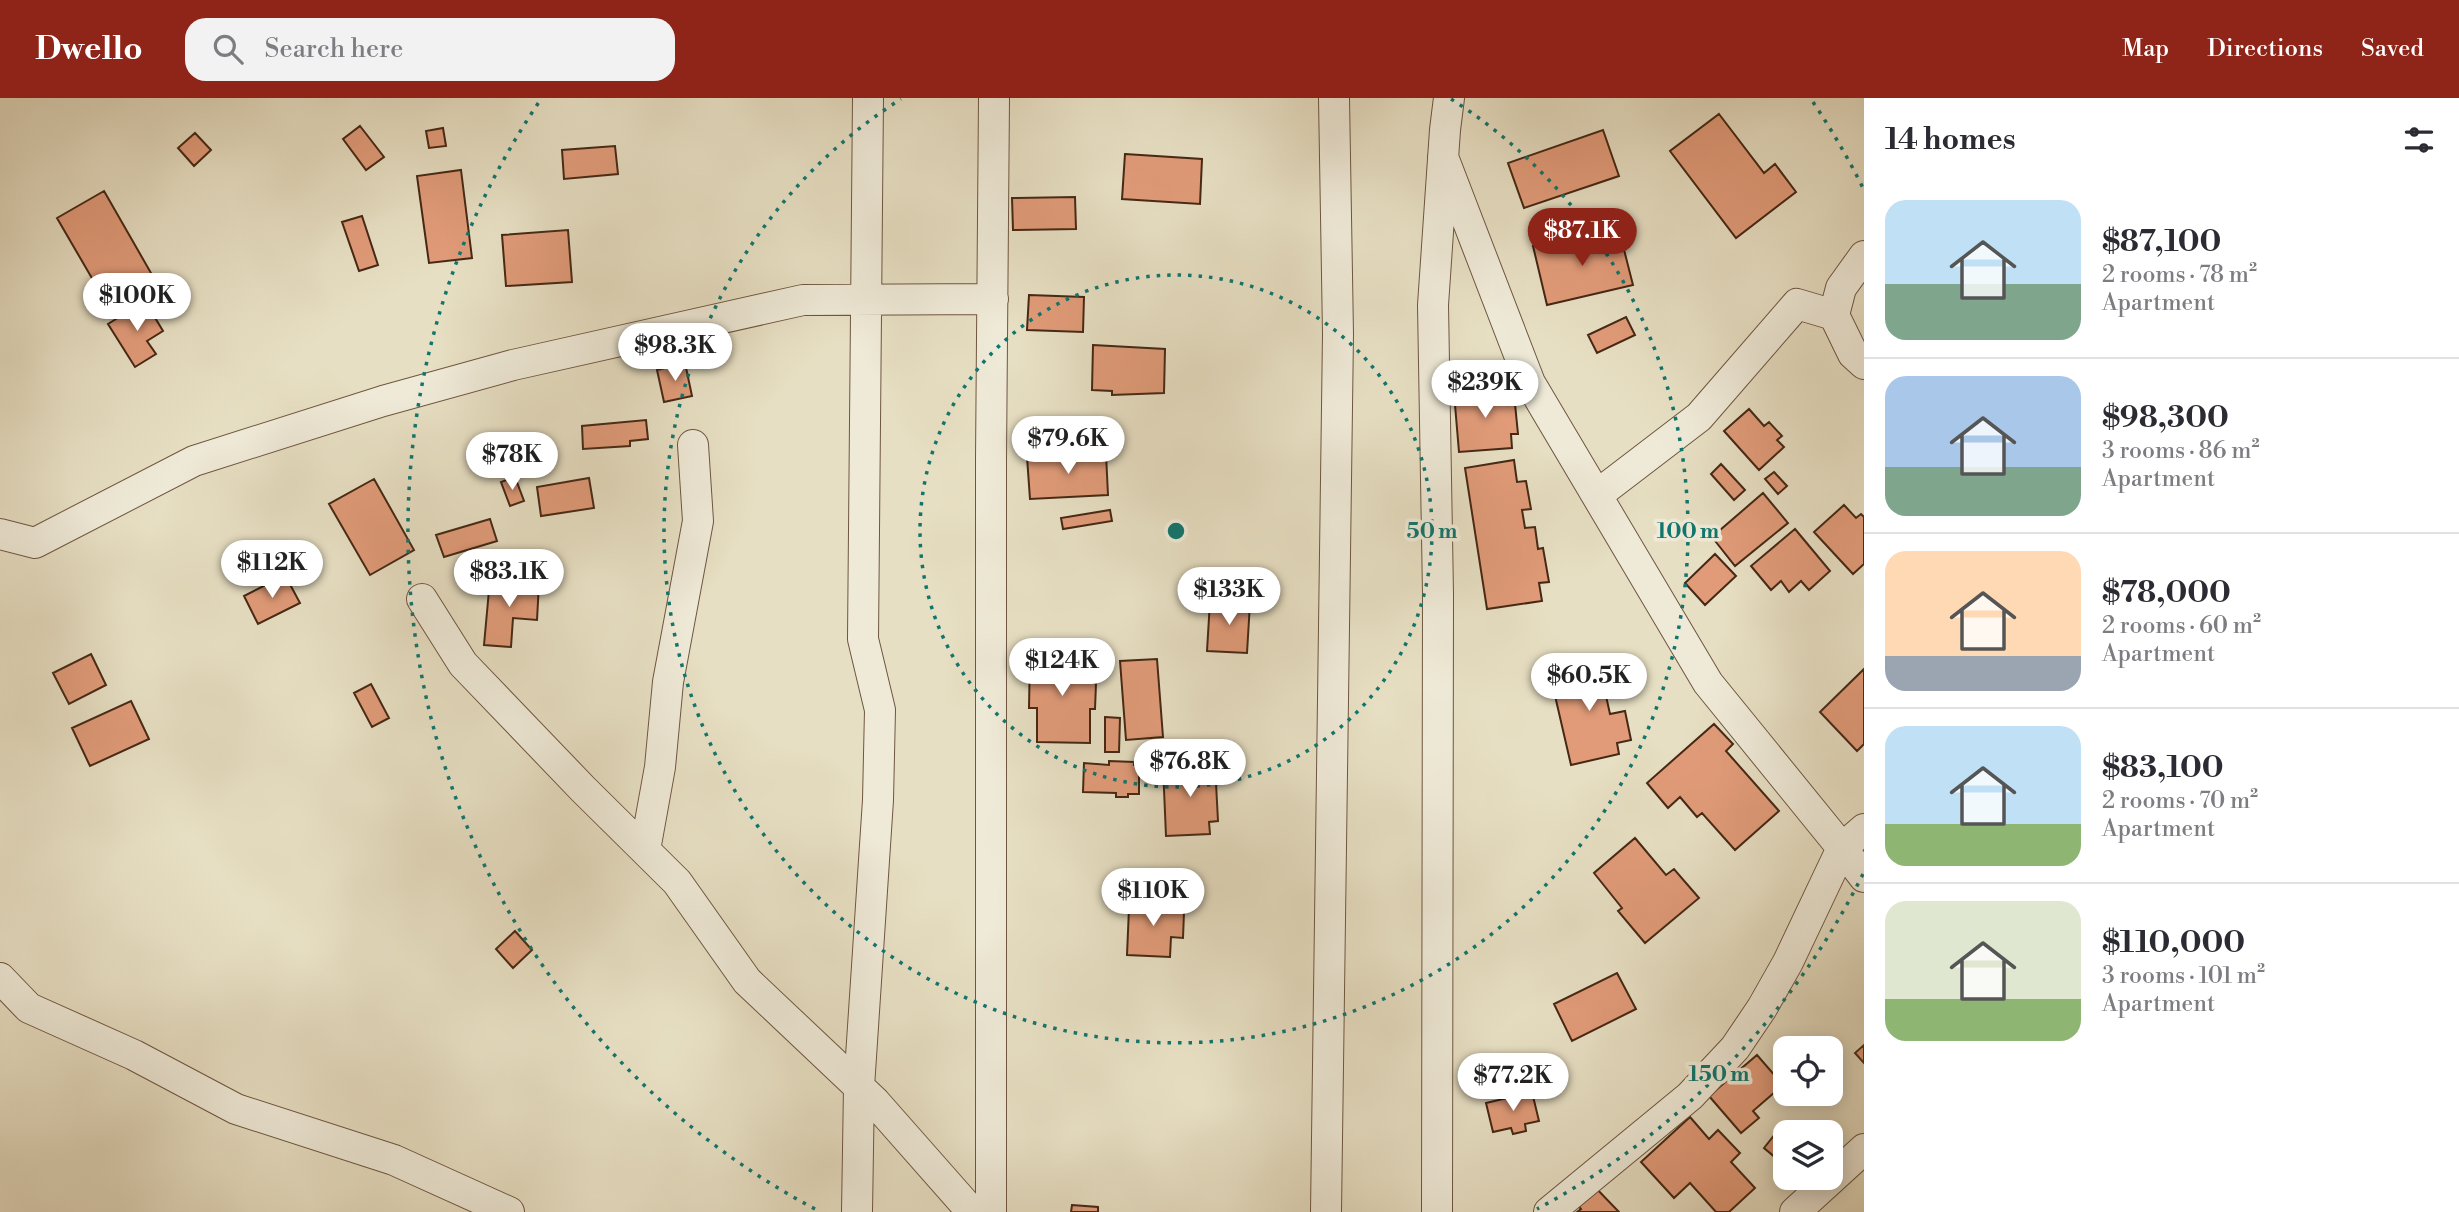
<!DOCTYPE html>
<html lang="en">
<head>
<meta charset="utf-8">
<style>
	:root { --surface:#fff; --page:#f2f2f3; --text:#2b2b33; --muted:#7c7c81; --line:#e1e1e2; --accent:#8f2418 }
	body { margin:0; font-family:"Libre Bodoni",serif; background:var(--page); color:var(--text); height:100vh; display:flex; flex-direction:column; font-size:26px; white-space:nowrap }
	* { box-sizing:border-box; margin:0 }
	p { font-size:23px; color:var(--muted) }
	.icon { flex:none; width:38px; height:38px; fill:none; stroke:currentColor; stroke-width:2; stroke-linecap:round; stroke-linejoin:round }
	.map { position:relative; flex:1; overflow:hidden }
	.side { display:flex; flex-direction:column; background:var(--surface); width:595px }
	.side>* { flex:none }
	.buttons { position:absolute; left:1773px; top:938px; display:grid; gap:14px }
	.buttons a { display:grid; place-items:center; width:70px; height:70px; border-radius:14px; background:var(--surface); box-shadow:0 4px 18px #0003; font-size:35px }
	.price { position:absolute; translate:-50% -60px; padding:0 16px; border-radius:24px; background:#fff; color:#222; font-size:23px; line-height:46px; filter:drop-shadow(0 2px 4px #0008) }
	.price::after { content:''; position:absolute; left:50%; top:42px; width:21px; height:16px; margin-left:-10px; background:inherit; clip-path:polygon(0 0,100% 0,50% 100%) }
	.price.current { background:var(--accent); color:#fff }
	ul { padding:0; list-style:none }
	li { display:flex; align-items:center; gap:21px; height:175px; padding:0 21px }
	li+li { border-top:2px solid var(--line) }
	li span { display:grid; place-items:center; flex:none; width:196px; height:140px; border-radius:21px; color:#555 }
	li>.icon { margin-inline-start:auto }
	span .icon { width:84px; height:84px; fill:#fffc; stroke-width:1 }
	li b { font-size:30px }
	h2 { display:flex; justify-content:space-between; align-items:center; height:84px; padding:0 21px; font-size:30px }
	header { display:flex; align-items:center; gap:42px; box-sizing:border-box; height:98px; padding:0 35px; background:var(--accent); color:#fff }
	header strong { font-size:33px }
	nav { display:flex; gap:38px; margin-inline-start:auto; font-size:24px }
	.search { width:490px; height:63px; background:var(--page); display:flex; align-items:center; gap:18px; box-sizing:border-box; padding:0 24px; border-radius:21px; color:var(--muted); font-size:26px }
	main { display:flex; flex:1; min-height:0 }
	.map>svg:first-child { display:block }
	.building { fill:#e19b79; stroke:#452815; stroke-width:2 }
	.lines { fill:none; stroke-linecap:round; stroke-linejoin:round }
	.street-casing { stroke:#6e5640; stroke-width:32 }
	.street { stroke:#efead8; stroke-width:30 }
	.ring { fill:none; stroke:#0f766e; stroke-width:3.5; stroke-dasharray:3.5 7 }
	.centre { fill:#0f766e; stroke:#efead8; stroke-width:3.5 }
	.ring-label { font-size:21px; text-anchor:middle; font-weight:bold; fill:#0f766e; stroke:#efead8; stroke-width:7; stroke-linejoin:round; paint-order:stroke }
</style>
</head>
<body>
<header>
<strong>Dwello</strong>
<div class="search"><svg class="icon" aria-label="search" viewBox="0 0 24 24"><circle cx="10" cy="10" r="6"/><path d="M15 15l6 6"/></svg>Search here</div>
<nav><a>Map</a><a>Directions</a><a>Saved</a></nav>
</header>
<main>
<div class="map">
<svg width="1864" height="1114" viewBox="0 0 1864 1114">
	<rect width="100%" height="100%" fill="#e7dfc3"/>
	<filter id="stains"><feTurbulence type="fractalNoise" baseFrequency=".00286" numOctaves="4"/><feColorMatrix values="0 0 0 0 .2 0 0 0 0 .09 0 0 0 0 .02 0 0 0 .5 -.17"/></filter>
	<radialGradient id="worn" r=".72"><stop offset=".6" stop-color="#630" stop-opacity="0"/><stop offset="1" stop-color="#630" stop-opacity=".3"/></radialGradient>
	<path class="building" d="M1719,16L1764,75L1775,66L1796,94L1736,140L1670,53Z
		M360,28L384,59L366,72L343,41Z
		M443,30L446,48L429,50L426,33Z
		M1603,32L1619,78L1524,110L1508,65Z
		M195,35L211,52L194,68L178,50Z
		M615,48L618,76L564,81L562,52Z
		M1125,56L1202,61L1200,106L1122,101Z
		M461,72L472,160L429,165L417,78Z
		M104,93L151,175L104,201L57,120Z
		M1075,99L1076,131L1013,132L1012,100Z
		M362,118L378,167L359,173L342,124Z
		M568,132L572,184L506,188L502,137Z
		M1620,136L1633,187L1547,207L1533,148L1564,141L1566,148Z
		M1029,197L1084,199L1083,234L1027,232Z
		M145,203L163,233L147,243L156,256L135,269L108,226Z
		M1626,219L1635,237L1597,255L1588,237Z
		M1093,247L1165,251L1164,295L1112,297V293L1092,292Z
		M685,265L692,298L664,304L657,272Z
		M1507,291L1508,307L1515,306L1518,336H1511L1512,350L1459,354L1454,295Z
		M1749,311L1764,328L1769,324L1782,338L1777,342L1784,349L1759,372L1724,333Z
		M646,322L648,341L630,343V348L583,351L582,328Z
		M1106,356L1108,397L1030,401L1027,359Z
		M1514,362L1517,384L1526,383L1531,411L1522,412L1525,430L1535,429L1538,451L1543,450L1549,484L1539,485L1542,503L1487,511L1465,370Z
		M1721,366L1745,392L1734,402L1711,376Z
		M1774,374L1787,388L1778,396L1765,381Z
		M515,379L524,403L510,408L501,384Z
		M589,380L594,410L541,418L537,389Z
		M374,381L414,452L370,477L329,406Z
		M1763,395L1788,425L1735,468L1712,439Z
		M1844,407L1856,420L1861,416L1864,419V466L1853,476L1814,434Z
		M1110,412L1112,423L1063,431L1061,420Z
		M490,421L497,443L444,459L436,437Z
		M1795,431L1830,473L1809,492L1801,483L1789,494L1781,483L1771,492L1751,468Z
		M1715,456L1736,478L1705,507L1685,485Z
		M285,477L300,505L258,526L244,498Z
		M490,481L539,485L537,522L513,520L511,549L484,547Z
		M1210,503L1250,505L1247,555L1207,553Z
		M91,556L106,587L69,606L53,575Z
		M1030,557L1090,558V585H1096L1095,611H1090V645L1037,644V610H1029Z
		M1157,561L1163,639L1126,642L1120,563Z
		M1607,563L1615,595L1606,598L1610,616L1625,613L1631,642L1617,645L1619,656L1571,667L1550,576Z
		M1864,571V646L1857,653L1820,614Z
		M371,586L389,620L372,629L354,595Z
		M131,603L149,641L90,668L72,630Z
		M1105,619L1120,620L1119,654H1105Z
		M1714,626L1733,646L1726,653L1779,713L1735,752L1702,715L1697,719L1680,699L1668,710L1647,685Z
		M1109,663L1134,664V667L1139,668V696H1128V699H1116V695L1083,694L1084,665L1109,667Z
		M1215,666L1218,723L1209,724L1210,736L1166,738L1163,668Z
		M1635,740L1666,777L1674,771L1699,800L1645,845L1618,813L1622,810L1594,775Z
		M1143,797L1167,798L1166,813L1184,814L1183,840L1171,839L1170,859L1127,857L1129,810L1142,811Z
		M515,833L532,852L513,870L496,851Z
		M1617,875L1636,911L1572,943L1554,906Z
		M1864,947V965L1855,955Z
		M1757,957L1783,987L1753,1013L1759,1020L1741,1035L1709,998Z
		M1532,994L1539,1023L1525,1026L1526,1033L1513,1036L1511,1030L1493,1034L1486,1005Z
		M1690,1019L1709,1041L1718,1032L1740,1055L1731,1064L1755,1090L1729,1114H1716L1690,1085L1674,1100L1641,1064Z
		M1776,1035L1785,1042V1061L1782,1065L1764,1050Z
		M1592,1086L1619,1114H1577L1581,1111L1574,1103Z
		M1072,1107L1098,1109V1114H1071Z"/>
	<g class="lines">
		<g class="street-casing">
			<path id="street" d="M1443,59L1530,285L1708,585L1842,750L1788,864L1762,910L1735,950L1690,998L1549,1114
				M1864,158L1841,190L1834,217L1853,256L1864,266
				M1597,397L1699,319L1797,206L1834,217
				M0,436L35,445L194,363L383,303L513,267L803,202L993,201
				M422,501L463,566L583,691L677,784L747,883L875,1004L972,1114
				M1864,731L1842,750L1864,779
				M645,752L660,669L668,584L698,423L693,347
				M0,880L29,910L134,957L236,1011L394,1062L509,1114
				M857,1114L859,989L878,702L880,612L863,541L868,0
				M991,1114V361L994,0
				M1326,1114L1338,236L1334,0
				M1437,1114L1438,496L1433,207L1445,32L1449,0
				M1795,1114L1864,1051"/>
		</g>
		<use href="#street" class="street"/>
	</g>
	<g class="ring">
		<circle cx="1176" cy="433" r="256"/>
		<path d="M1451 1A512 512 0 1 1 901 1"/>
		<path d="M1863 776A768 768 0 0 1 1537 1111M815 1111A768 768 0 0 1 539 4M1813 4A768 768 0 0 1 1863 90"/>
	</g>
	<circle cx="1176" cy="433" r="10" class="centre"/>
	<g class="ring-label">
		<text x="1432" y="440">50 m</text>
		<text x="1688" y="440">100 m</text>
		<text x="1719" y="983">150 m</text>
	</g>
	<rect width="100%" height="100%" filter="url(#stains)"/>
	<rect width="100%" height="100%" fill="url(#worn)"/>
</svg>
<div class="buttons">
<a><svg class="icon" aria-label="locate" viewBox="0 0 24 24"><circle cx="12" cy="12" r="6"/><path d="M12 2v4M12 18v4M2 12h4M18 12h4"/></svg></a>
<a><svg class="icon" aria-label="layers" viewBox="0 0 24 24"><path d="M12 4l9 5-9 5-9-5zM3 14l9 5 9-5"/></svg></a>
</div>
<b class="price current" style="left:1582px;top:170px">$87.1K</b>
<b class="price" style="left:137px;top:235px">$100K</b>
<b class="price" style="left:675px;top:285px">$98.3K</b>
<b class="price" style="left:1485px;top:322px">$239K</b>
<b class="price" style="left:1068px;top:378px">$79.6K</b>
<b class="price" style="left:512px;top:394px">$78K</b>
<b class="price" style="left:272px;top:502px">$112K</b>
<b class="price" style="left:509px;top:511px">$83.1K</b>
<b class="price" style="left:1229px;top:529px">$133K</b>
<b class="price" style="left:1062px;top:600px">$124K</b>
<b class="price" style="left:1589px;top:615px">$60.5K</b>
<b class="price" style="left:1190px;top:701px">$76.8K</b>
<b class="price" style="left:1153px;top:830px">$110K</b>
<b class="price" style="left:1513px;top:1015px">$77.2K</b>
</div>
<section class="side">
<h2>14 homes<svg class="icon" aria-label="filters" viewBox="0 0 24 24"><path d="M4 7h16M4 17h16"/><circle cx="9" cy="7" r="2"/><circle cx="15" cy="17" r="2"/></svg></h2>
<ul>
<li><span style="background:linear-gradient(#bfe0f5 60%,#7fa58c 0)"><svg class="icon" aria-label="home" viewBox="0 0 24 24"><path d="M3 11l9-7 9 7M6 9v11h12V9"/></svg></span><div><b>$87,100</b><p>2 rooms · 78 m²</p><p>Apartment</p></div></li>
<li><span style="background:linear-gradient(#a9c7e8 65%,#7fa58c 0)"><svg class="icon" aria-label="home" viewBox="0 0 24 24"><path d="M3 11l9-7 9 7M6 9v11h12V9"/></svg></span><div><b>$98,300</b><p>3 rooms · 86 m²</p><p>Apartment</p></div></li>
<li><span style="background:linear-gradient(#ffd9b3 75%,#9aa5b1 0)"><svg class="icon" aria-label="home" viewBox="0 0 24 24"><path d="M3 11l9-7 9 7M6 9v11h12V9"/></svg></span><div><b>$78,000</b><p>2 rooms · 60 m²</p><p>Apartment</p></div></li>
<li><span style="background:linear-gradient(#bfe0f5 70%,#8fb573 0)"><svg class="icon" aria-label="home" viewBox="0 0 24 24"><path d="M3 11l9-7 9 7M6 9v11h12V9"/></svg></span><div><b>$83,100</b><p>2 rooms · 70 m²</p><p>Apartment</p></div></li>
<li><span style="background:linear-gradient(#dfe7d0 70%,#8fb573 0)"><svg class="icon" aria-label="home" viewBox="0 0 24 24"><path d="M3 11l9-7 9 7M6 9v11h12V9"/></svg></span><div><b>$110,000</b><p>3 rooms · 101 m²</p><p>Apartment</p></div></li>
</ul>
</section>
</main>
</body>
</html>
